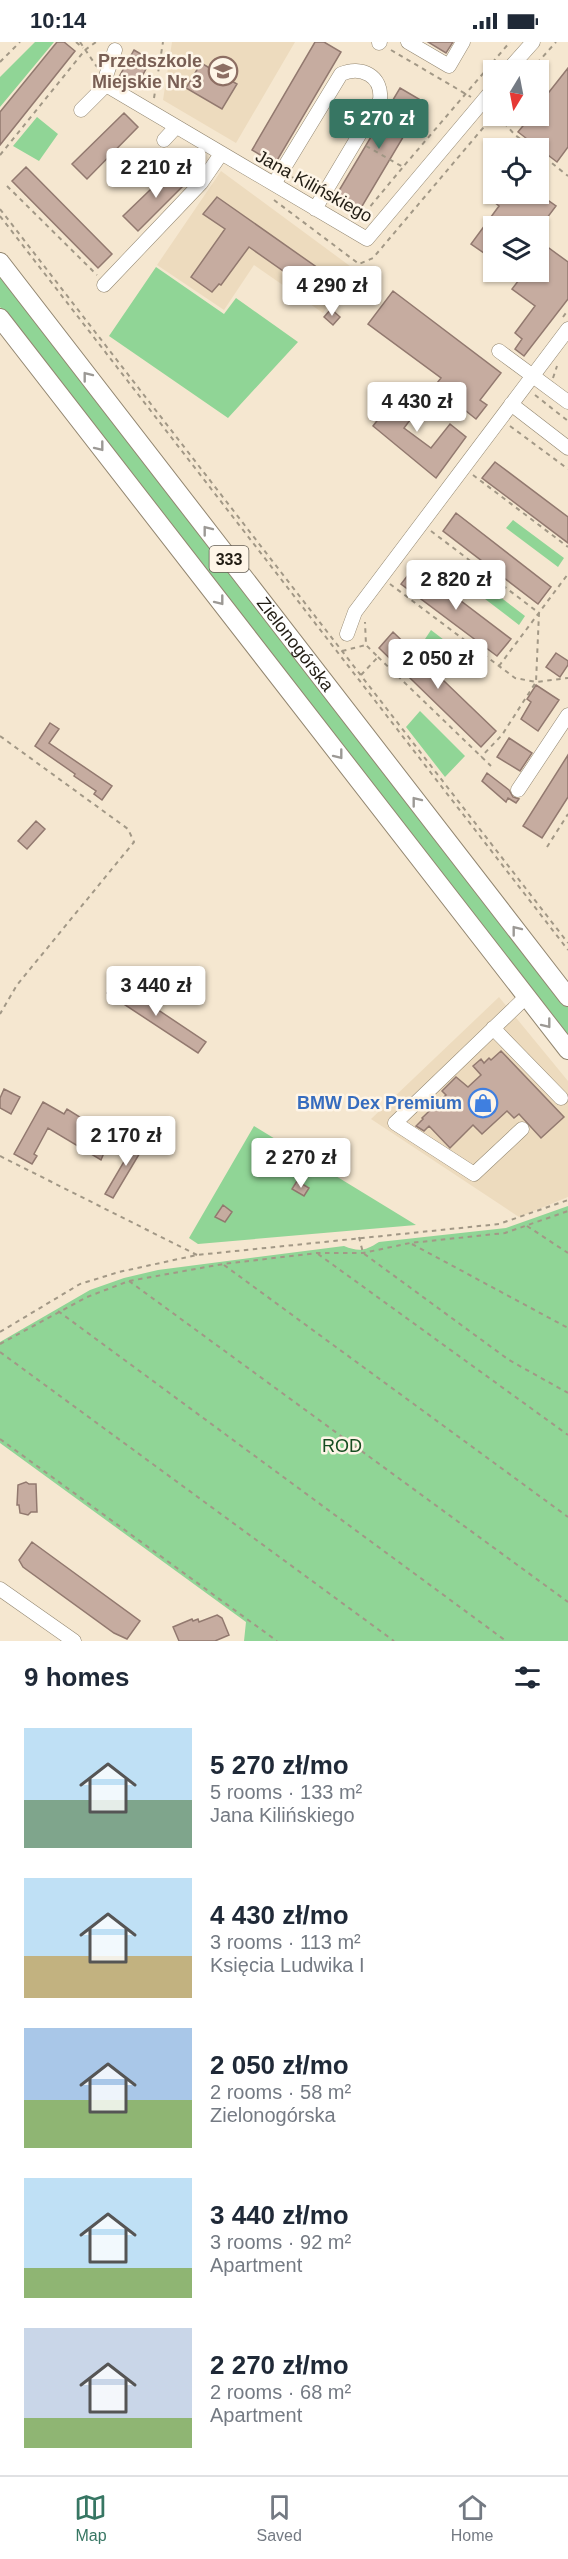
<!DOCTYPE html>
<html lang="en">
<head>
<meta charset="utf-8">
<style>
	:root { --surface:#fff; --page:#f2f2f3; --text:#1f2937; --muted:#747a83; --line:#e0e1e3; --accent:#377663 }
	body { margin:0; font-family:Arial,sans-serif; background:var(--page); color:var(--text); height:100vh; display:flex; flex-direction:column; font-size:22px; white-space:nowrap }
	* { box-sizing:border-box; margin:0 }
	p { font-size:20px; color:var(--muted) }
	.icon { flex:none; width:33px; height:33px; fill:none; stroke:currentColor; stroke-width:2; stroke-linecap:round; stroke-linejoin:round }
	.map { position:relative; height:1599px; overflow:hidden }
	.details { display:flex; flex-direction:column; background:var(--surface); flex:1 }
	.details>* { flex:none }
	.needle { width:39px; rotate:190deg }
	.tools { position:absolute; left:483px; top:18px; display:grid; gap:12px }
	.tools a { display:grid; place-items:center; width:66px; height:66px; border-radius:0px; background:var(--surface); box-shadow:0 2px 4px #0004; font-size:30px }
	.price { position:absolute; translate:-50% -51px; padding:0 14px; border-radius:6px; background:#fff; color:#222; font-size:20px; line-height:39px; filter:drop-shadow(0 2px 3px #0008) }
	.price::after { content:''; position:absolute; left:50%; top:36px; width:18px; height:14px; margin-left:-9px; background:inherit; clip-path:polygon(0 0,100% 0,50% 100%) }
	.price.current { background:var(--accent); color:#fff }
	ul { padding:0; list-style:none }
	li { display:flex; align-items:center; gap:18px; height:150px; padding:0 24px }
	li span { display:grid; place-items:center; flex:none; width:168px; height:120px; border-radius:0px; color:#555 }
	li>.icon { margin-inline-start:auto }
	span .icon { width:72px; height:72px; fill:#fffc; stroke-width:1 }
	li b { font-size:26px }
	h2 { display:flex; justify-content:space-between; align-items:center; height:72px; padding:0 24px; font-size:26px }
	.status { display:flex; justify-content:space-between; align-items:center; height:42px; padding:0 30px; background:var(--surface); direction:ltr }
	.status svg { height:16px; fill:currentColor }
	.tabs { display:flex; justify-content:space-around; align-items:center; height:84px; border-top:2px solid var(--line); background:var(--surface); font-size:16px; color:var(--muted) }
	.tabs a { display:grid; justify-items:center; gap:3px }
	.tabs .current { color:var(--accent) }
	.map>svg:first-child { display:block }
	.built { fill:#eddbbe }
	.green { fill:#90d596 }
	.building { fill:#c6aca0; stroke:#92796f; stroke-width:1.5 }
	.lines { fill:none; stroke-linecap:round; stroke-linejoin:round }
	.minor-casing { stroke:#928670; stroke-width:15 }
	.major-casing { stroke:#928670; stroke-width:20 }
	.path { stroke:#a29886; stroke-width:2; stroke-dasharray:4.5 4.5; stroke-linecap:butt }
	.minor { stroke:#fff; stroke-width:14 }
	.major { stroke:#fff; stroke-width:18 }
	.oneway { stroke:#9c9995 }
	.labels { text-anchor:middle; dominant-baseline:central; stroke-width:5; stroke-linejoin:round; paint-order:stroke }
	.shield { fill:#fef5e7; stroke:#645e53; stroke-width:1.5 }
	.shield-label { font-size:16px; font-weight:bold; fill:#221d14 }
	.education-label { font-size:18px; font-weight:bold; fill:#785e54; stroke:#fef5e7; text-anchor:end }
	.street-label { font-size:18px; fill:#221d14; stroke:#fef5e7 }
	.shop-label { font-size:18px; font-weight:bold; fill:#366cbe; stroke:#fef5e7; text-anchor:end }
	.park-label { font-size:18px; fill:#174d21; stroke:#fef5e7 }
</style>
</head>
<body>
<div class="status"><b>10:14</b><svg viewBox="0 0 49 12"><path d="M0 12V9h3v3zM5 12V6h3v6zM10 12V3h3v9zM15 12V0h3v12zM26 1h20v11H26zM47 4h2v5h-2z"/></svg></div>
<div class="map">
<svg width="568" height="1599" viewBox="0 0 568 1599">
	<rect width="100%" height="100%" fill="#f5e7d0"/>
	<path class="built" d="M172,0H295L236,101L163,58Z
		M221,129L354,227L323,271L254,223L224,268L157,223Z
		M499,955L568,1039V1155L519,1175L371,1077Z"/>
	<path class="green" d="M35,0H54L0,65V35Z
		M37,75L58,92L39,119L13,104Z
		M156,225L224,272L236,256L298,300L228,376L109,294Z
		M0,235L409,756L568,964V993L0,265Z
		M513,478L564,516L558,525L506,486Z
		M474,535L525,574L519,583L468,544Z
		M431,588L482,627L476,635L425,597Z
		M420,669L465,714L445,735L406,685Z
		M254,1084L416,1183L198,1202L189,1196Z
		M568,1164V1599H244L246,1580L0,1401V1300L90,1248L124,1236L158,1228L344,1204C359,1210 365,1209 379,1200L506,1186Z"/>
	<path class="building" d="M57,0H64L75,9L0,103V70Z
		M315,0H324L341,10L275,122L252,108Z
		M428,0H453L446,11Z
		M134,8L151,18L136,45L119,35Z
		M201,21L237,42L222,67L186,46Z
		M568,26V105L557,120L518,90L531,74H538V64Z
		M400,46L424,60L358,171L334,157Z
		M124,71L138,85L87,137L72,122Z
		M175,124L189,138L138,189L123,174Z
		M26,125L112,212L98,226L12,139Z
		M498,152H539L556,164L541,184H494V218L471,202L499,164L493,159Z
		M217,155L335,238L323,257L249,205L221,243L219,242L212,250L191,235L225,187L203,172Z
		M538,198L568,220V257L524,314L515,307L522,297L515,291L535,264L512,247L525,230H538Z
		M393,249L501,331L480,358L487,363L476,377L451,357L446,363L430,350L441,336L368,282Z
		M331,267L340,275L333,283L324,275Z
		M406,341L426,357L404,386L431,406L450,382L466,395L436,436L373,384Z
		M495,420L568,475V501L482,436Z
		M456,471L551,545L538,562L443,489Z
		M415,524L511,597L497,614L401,542Z
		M393,590L496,689L481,705L379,606Z
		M556,611L568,619V623L560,635L546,625Z
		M536,643L559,658L538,689L521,677L531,660L527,657Z
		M50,681L59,687L49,701L112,744L102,758L94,752L96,749L74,734L75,732L35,704Z
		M509,696L532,711L520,729L497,715Z
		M568,713V755L542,796L523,784Z
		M487,731L509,748L513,755L519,757L516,761L508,756L506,760L482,739Z
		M36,779L45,787L27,807L18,799Z
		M115,939L206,1000L198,1011L107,951Z
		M501,1009L564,1075L541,1096L519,1072L514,1076L507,1069L482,1092L473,1083L450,1106L429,1084L424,1089L416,1084L423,1077L422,1076L446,1053L442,1049L456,1035L468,1045L481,1033L473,1024L481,1017L484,1021L489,1016L491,1018Z
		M4,1047L20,1055L11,1072L0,1066V1056Z
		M43,1060L64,1072L67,1067L107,1092L105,1096L109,1099L101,1118L48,1086L34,1112L37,1114L32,1122L14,1112Z
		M139,1094L147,1099L113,1156L105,1152Z
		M297,1139L309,1146L304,1154L292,1147Z
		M223,1163L232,1170L225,1180L215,1175Z
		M26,1440L29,1442H36L37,1470H31L28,1473L20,1471L19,1463H17L18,1443Z
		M32,1500L140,1579L127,1597L114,1591L23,1525L19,1518Z
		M217,1573L222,1576L229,1593L215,1599H179L173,1585L192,1577L193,1579L198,1577L199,1580Z"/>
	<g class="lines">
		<g class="minor-casing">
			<path id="minor" d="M408,0L449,24L463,0
				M379,1L380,0
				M508,28L533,0
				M106,43L367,197L494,46
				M81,68L106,43V34L115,8
				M164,98L176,85
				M274,142L341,32C361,23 383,34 380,58L315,167
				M104,243L201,141L221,112
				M499,309L568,360
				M511,362L568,406
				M347,592L355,570L568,287
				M518,748L568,673
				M493,986L561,1056
				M522,1087L474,1132L395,1081L526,955
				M0,1547L74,1599"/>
		</g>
		<g class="major-casing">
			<g id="major">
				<path id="s1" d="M0,220L568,955"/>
				<path d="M0,276L568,1008"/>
			</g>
		</g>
		<path class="path" d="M76,0L83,6
			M80,0L97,25
			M391,8L471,55
			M0,20L20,0
			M531,28L556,0
			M154,56L163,0
			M498,74L515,93L533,106
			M366,104L403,125L510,0
			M538,110L568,134
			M0,113L85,8L96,0
			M292,135L313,147
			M7,144L97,233
			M274,158L359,222L373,216L494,73
			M0,167L568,901
			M0,174L568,908
			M359,178L403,125
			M563,275L568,268
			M553,336L557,324
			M535,353L568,379
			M510,384L568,427
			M473,433L568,505
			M431,489L539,571L536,640L568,636
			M390,542L515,636L536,640L502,693L481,715
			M342,609L366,603
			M378,615L491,724
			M499,624L568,532
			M361,633L378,615L366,603L365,580
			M0,694L128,787L134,800L17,943L0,972
			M547,805L568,772
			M0,1114L197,1213
			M527,1184L568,1211
			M359,1195L363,1211L509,1318L568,1351
			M412,1202L568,1286
			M318,1212L568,1393
			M224,1223L568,1475
			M129,1239L568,1560
			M58,1269L506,1599
			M0,1290L80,1242L119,1230L197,1213L499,1182L568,1158
			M0,1302L87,1255L129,1239L223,1222L317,1211H363L410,1201L505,1191L568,1169
			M0,1310L394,1599
			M0,1397L277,1599"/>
		<use href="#minor" class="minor"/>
		<use href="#major" class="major"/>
	</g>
	<defs><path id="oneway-chevron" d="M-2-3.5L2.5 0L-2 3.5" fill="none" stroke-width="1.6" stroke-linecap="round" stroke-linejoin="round" transform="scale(1.5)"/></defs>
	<g class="oneway">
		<use href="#oneway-chevron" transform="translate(87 334) rotate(-128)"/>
		<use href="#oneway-chevron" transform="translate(100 405) rotate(52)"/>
		<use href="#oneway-chevron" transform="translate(207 488) rotate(-128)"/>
		<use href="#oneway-chevron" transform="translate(220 559) rotate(52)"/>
		<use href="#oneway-chevron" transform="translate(339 713) rotate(52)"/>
		<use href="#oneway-chevron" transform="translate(416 759) rotate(-128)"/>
		<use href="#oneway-chevron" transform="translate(516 888) rotate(-128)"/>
		<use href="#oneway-chevron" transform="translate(547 982) rotate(52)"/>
	</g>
	<defs>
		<g id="school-ring" transform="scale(1.5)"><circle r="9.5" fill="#fef5e7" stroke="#8d6e63" stroke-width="1.5"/><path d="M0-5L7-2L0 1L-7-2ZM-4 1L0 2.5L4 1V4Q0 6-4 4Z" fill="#8d6e63"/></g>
		<g id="shop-ring" transform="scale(1.5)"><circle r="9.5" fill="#fef5e7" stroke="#3f7fe0" stroke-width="1.5"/><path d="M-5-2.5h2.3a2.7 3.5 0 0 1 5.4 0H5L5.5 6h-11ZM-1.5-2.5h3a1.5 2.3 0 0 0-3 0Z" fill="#3f7fe0"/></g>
	</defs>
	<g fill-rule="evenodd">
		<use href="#school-ring" x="223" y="29"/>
		<use href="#shop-ring" x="483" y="1061"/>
	</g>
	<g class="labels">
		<rect class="shield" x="209.5" y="504" width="39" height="26" rx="4.5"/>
		<g class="shield-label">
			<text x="229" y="517">333</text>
		</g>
		<g class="education-label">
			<text x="202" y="19">Przedszkole<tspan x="202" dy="21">Miejskie Nr 3</tspan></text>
		</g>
		<g class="street-label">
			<text transform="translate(314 144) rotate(29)">Jana Kilińskiego</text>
			<text stroke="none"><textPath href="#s1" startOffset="483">Zielonogórska</textPath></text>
		</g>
		<g class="shop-label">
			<text x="462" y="1061">BMW Dex Premium</text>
		</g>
		<g class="park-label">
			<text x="342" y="1404">ROD</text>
		</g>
	</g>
</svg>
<div class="tools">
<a><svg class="needle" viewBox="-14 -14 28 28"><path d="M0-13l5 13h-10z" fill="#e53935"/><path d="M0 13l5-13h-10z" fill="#747a83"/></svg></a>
<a><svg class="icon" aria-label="locate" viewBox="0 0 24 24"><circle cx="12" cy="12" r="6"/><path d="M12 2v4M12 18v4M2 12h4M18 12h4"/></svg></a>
<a><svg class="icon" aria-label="layers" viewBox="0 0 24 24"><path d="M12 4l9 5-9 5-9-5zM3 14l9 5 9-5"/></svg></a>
</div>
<b class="price current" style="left:379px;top:108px">5 270 zł</b>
<b class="price" style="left:156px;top:157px">2 210 zł</b>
<b class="price" style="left:332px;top:275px">4 290 zł</b>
<b class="price" style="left:417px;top:391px">4 430 zł</b>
<b class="price" style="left:456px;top:569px">2 820 zł</b>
<b class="price" style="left:438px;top:648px">2 050 zł</b>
<b class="price" style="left:156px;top:975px">3 440 zł</b>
<b class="price" style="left:126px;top:1125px">2 170 zł</b>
<b class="price" style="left:301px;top:1147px">2 270 zł</b>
</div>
<section class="details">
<h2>9 homes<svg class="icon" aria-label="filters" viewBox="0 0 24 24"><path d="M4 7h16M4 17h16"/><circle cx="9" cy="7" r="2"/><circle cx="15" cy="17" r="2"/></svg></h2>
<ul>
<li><span style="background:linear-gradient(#bfe0f5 60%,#7fa58c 0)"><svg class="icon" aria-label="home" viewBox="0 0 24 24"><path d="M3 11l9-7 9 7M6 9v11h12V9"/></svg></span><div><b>5 270 zł/mo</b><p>5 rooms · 133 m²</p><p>Jana Kilińskiego</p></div></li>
<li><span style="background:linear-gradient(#bfe0f5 65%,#c2b280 0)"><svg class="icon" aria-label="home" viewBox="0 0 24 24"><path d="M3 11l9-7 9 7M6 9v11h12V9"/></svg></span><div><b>4 430 zł/mo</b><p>3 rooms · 113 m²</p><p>Księcia Ludwika I</p></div></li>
<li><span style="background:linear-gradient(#a9c7e8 60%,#8fb573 0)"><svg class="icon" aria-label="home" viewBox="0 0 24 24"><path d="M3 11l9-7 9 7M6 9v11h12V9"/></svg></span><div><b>2 050 zł/mo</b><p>2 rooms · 58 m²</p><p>Zielonogórska</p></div></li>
<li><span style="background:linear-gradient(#bfe0f5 75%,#8fb573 0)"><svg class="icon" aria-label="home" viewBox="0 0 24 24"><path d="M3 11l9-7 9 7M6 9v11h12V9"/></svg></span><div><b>3 440 zł/mo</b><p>3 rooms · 92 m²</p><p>Apartment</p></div></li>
<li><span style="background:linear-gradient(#c9d6e8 75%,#8fb573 0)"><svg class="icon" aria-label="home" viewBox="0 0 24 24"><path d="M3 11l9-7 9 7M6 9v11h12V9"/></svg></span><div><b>2 270 zł/mo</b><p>2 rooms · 68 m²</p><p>Apartment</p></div></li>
</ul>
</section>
<nav class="tabs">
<a class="current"><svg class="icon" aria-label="map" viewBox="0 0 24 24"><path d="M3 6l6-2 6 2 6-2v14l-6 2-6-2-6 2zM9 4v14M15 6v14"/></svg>Map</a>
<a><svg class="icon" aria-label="saved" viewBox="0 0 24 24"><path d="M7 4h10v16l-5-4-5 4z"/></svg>Saved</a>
<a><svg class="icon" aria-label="home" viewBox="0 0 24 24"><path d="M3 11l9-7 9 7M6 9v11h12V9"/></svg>Home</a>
</nav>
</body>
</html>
